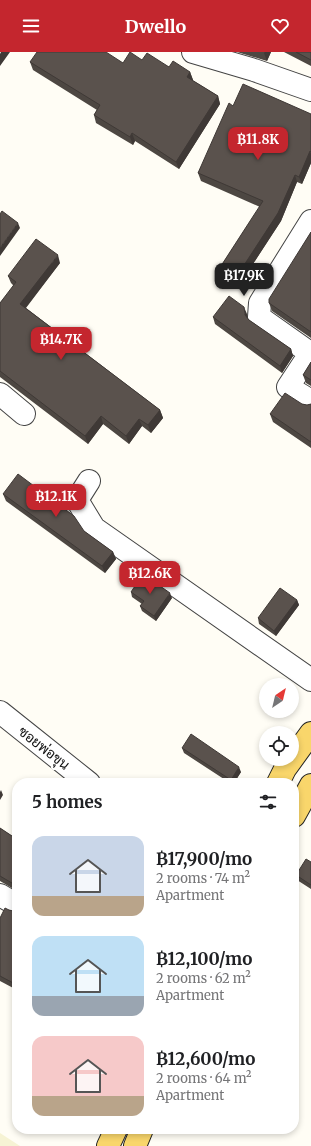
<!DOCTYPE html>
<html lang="en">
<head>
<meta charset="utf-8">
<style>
	:root { --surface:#fff; --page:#f2f2f2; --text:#202124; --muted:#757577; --accent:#c4262e }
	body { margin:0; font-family:Merriweather,Sarabun,serif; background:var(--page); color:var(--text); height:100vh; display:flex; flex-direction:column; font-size:15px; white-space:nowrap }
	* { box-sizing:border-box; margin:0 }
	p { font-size:13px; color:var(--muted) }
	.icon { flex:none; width:22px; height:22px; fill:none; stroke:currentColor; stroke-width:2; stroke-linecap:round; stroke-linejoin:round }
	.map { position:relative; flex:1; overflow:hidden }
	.details { position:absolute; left:12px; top:726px; width:287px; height:356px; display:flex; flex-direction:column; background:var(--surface); border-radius:16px; box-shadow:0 2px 6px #0003 }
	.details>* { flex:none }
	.needle { width:26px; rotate:35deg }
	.controls { position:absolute; left:259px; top:626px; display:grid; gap:8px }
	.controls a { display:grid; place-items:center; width:40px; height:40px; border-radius:50%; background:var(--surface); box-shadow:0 2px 6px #0003; font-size:20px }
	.price { position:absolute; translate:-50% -34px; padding:0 9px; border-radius:8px; background:var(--accent); color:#fff; font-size:13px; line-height:26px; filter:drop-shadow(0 1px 2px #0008) }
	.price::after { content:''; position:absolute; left:50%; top:24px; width:12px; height:9px; margin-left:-6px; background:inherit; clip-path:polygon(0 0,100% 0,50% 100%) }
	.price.current { background:#222; color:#fff }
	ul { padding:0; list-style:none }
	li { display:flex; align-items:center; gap:12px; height:100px; padding:0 20px }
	li span { display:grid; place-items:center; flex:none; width:112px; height:80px; border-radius:12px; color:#555 }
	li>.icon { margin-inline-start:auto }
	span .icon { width:48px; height:48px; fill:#fffc; stroke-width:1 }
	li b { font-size:17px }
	h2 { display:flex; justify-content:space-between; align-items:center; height:48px; padding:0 20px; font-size:17px }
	header { display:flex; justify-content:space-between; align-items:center; height:52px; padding:0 20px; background:var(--accent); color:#fff; font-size:18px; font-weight:700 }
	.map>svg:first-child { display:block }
	.farmland { fill:#f6f3d4 }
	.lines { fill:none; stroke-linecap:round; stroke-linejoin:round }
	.minor-casing { stroke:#444; stroke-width:24 }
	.major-casing { stroke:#222; stroke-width:24 }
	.minor { stroke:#fff; stroke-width:22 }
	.major { stroke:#f9d66b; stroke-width:22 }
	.wall { fill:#4d4742 }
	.shaded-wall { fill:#3f3936 }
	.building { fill:#5a524d; stroke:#3f3936 }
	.labels { text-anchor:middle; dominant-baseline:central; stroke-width:4; stroke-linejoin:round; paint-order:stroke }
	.street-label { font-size:14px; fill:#111; stroke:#fff }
</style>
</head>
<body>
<header><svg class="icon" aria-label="menu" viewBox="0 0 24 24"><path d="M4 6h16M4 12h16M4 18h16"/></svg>Dwello<svg class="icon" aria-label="heart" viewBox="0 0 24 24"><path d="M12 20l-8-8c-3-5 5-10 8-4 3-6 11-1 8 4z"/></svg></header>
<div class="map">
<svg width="311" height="1094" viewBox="0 0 311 1094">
	<rect width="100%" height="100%" fill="#fffdf5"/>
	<path class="farmland" d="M0,1081L20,1094H0Z"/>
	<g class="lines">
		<g class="minor-casing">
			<path id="minor" d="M193,0L254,18L311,38
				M311,300L288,335L311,349
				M310,301L259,265L260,251L311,169
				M0,342L24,362
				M89,429L77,448L94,476L311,628
				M0,660L89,731
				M0,843L17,853"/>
		</g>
		<g class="major-casing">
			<path id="major" d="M278,731L285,717L311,681
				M294,764L311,733
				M108,1094L116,1077
				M135,1094L142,1077"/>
		</g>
		<use href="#minor" class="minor"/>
		<use href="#major" class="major"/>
	</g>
	<path class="wall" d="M237,0H271L267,9Z
		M284,0H311V14Z
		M142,8L190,20L193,28H192L218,44L220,52L179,117L135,89L133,93L96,71L94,63L97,58L33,18L30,10L123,11Z
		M233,54L311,62V111L302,132L297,130L281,169L238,235L222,225L219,217L260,155L201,129L198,121Z
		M311,180V286L272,259L269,251Z
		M60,211L26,256L160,358L163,366L151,381L142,374L129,392L103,372L88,392L0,325V251L14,234L11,231L8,224Z
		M247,262V266L249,268L291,297L293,304L282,321L215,272L213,265Z
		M311,310V334L306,331L303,323Z
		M302,352L307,353L311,352V396L273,370L270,362Z
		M3,442L84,479L113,500L116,507L105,521L6,449Z
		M131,540L172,546L156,569L142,559L140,554L142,552L132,545Z
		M297,548L299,553L276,584L259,572L258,566Z
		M182,696L241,720L234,731H230L184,701Z
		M0,776L15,786L17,783V839L0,829Z
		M311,810V837L297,828L296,823Z
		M9,858L17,860V938L0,929V866Z
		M60,1077H70L67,1082Z"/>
	<path class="shaded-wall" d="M1,0H10L0,14V2Z
		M265,0H271L267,9L264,1Z
		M190,20L193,28L190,33L187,25Z
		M218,44L220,52L179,117L176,110Z
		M132,81L135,89L133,93L130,85Z
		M310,99L311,102V111L302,132L299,125Z
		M295,123L297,130L281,169L238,235L235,227Z
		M18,171L20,176L0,204V196Z
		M58,203L60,211L23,259L20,252Z
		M244,255L247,262L248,270L245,263Z
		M291,297L293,304L282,321L280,314Z
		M160,358L163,366L151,381L148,373Z
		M101,364L103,372L88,392L85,384Z
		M139,367L142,374L129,392L126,384Z
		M113,500L116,507L105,521L102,514Z
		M170,541L172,546L156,569L154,564Z
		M297,548L299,553L276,584L274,579Z
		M239,715L241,720L234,731H232L231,728Z
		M1,738L3,743L0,748V740Z
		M66,1077H70L67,1082Z"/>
	<path class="building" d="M37,0H106L123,11L130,0L142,8L147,1L169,15L173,9L190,20L187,25L218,44L176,110L132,81L130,85L94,63L100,53L30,10Z
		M296,0H311V8Z
		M243,32L311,62V100L310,99L299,125L295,123L278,161L235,227L219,217L263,149L198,121L229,51L233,54Z
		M2,159L18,171L0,196V162Z
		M311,180V280L269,251V247Z
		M36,187L58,203L20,252L160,358L148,373L139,367L126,384L101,364L85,384L0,319V251L16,230L8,224Z
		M229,244L244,255L245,263L249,268L291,297L280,314L213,265Z
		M311,310V328L303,323Z
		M285,341L302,352L307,353L311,352V390L270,362Z
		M18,422L74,464L84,479L113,500L102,514L3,442Z
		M143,522L170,541L154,564L140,554L144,549L131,540Z
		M280,536L297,548L274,579L258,566Z
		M191,682L239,715L231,728L182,696Z
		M0,776L15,786L17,783V834L0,824Z
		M306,807L311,810V833L296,823Z
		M5,856L9,858L17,860V933L0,924V866Z"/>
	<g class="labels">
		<g class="street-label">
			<text transform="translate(44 696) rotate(38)">ซอยพ่อขุน</text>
		</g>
	</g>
</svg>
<div class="controls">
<a><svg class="needle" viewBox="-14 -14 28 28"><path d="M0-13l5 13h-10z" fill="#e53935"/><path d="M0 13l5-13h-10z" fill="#757577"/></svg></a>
<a><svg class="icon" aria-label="locate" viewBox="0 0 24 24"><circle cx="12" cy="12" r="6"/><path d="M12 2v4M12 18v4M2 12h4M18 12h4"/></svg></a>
</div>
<b class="price" style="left:258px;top:109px">฿11.8K</b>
<b class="price current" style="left:244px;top:245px">฿17.9K</b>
<b class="price" style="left:61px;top:309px">฿14.7K</b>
<b class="price" style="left:56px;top:466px">฿12.1K</b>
<b class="price" style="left:150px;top:543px">฿12.6K</b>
<section class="details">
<h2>5 homes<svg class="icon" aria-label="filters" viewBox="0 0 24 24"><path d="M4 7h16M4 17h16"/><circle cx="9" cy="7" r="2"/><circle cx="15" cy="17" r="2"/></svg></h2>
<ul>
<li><span style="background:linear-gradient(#c9d6e8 75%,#b9a48a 0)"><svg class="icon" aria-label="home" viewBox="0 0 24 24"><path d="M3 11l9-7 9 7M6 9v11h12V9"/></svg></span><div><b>฿17,900/mo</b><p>2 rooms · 74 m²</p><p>Apartment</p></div></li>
<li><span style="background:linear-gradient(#bfe0f5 75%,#9aa5b1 0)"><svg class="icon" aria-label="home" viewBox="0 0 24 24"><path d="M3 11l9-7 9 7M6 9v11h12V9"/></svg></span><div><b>฿12,100/mo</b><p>2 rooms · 62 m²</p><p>Apartment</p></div></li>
<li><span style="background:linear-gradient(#f6c9c9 75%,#b9a48a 0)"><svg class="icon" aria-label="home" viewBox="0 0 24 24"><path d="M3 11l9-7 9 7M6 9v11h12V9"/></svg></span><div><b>฿12,600/mo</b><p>2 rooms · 64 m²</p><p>Apartment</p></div></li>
</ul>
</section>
</div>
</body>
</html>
